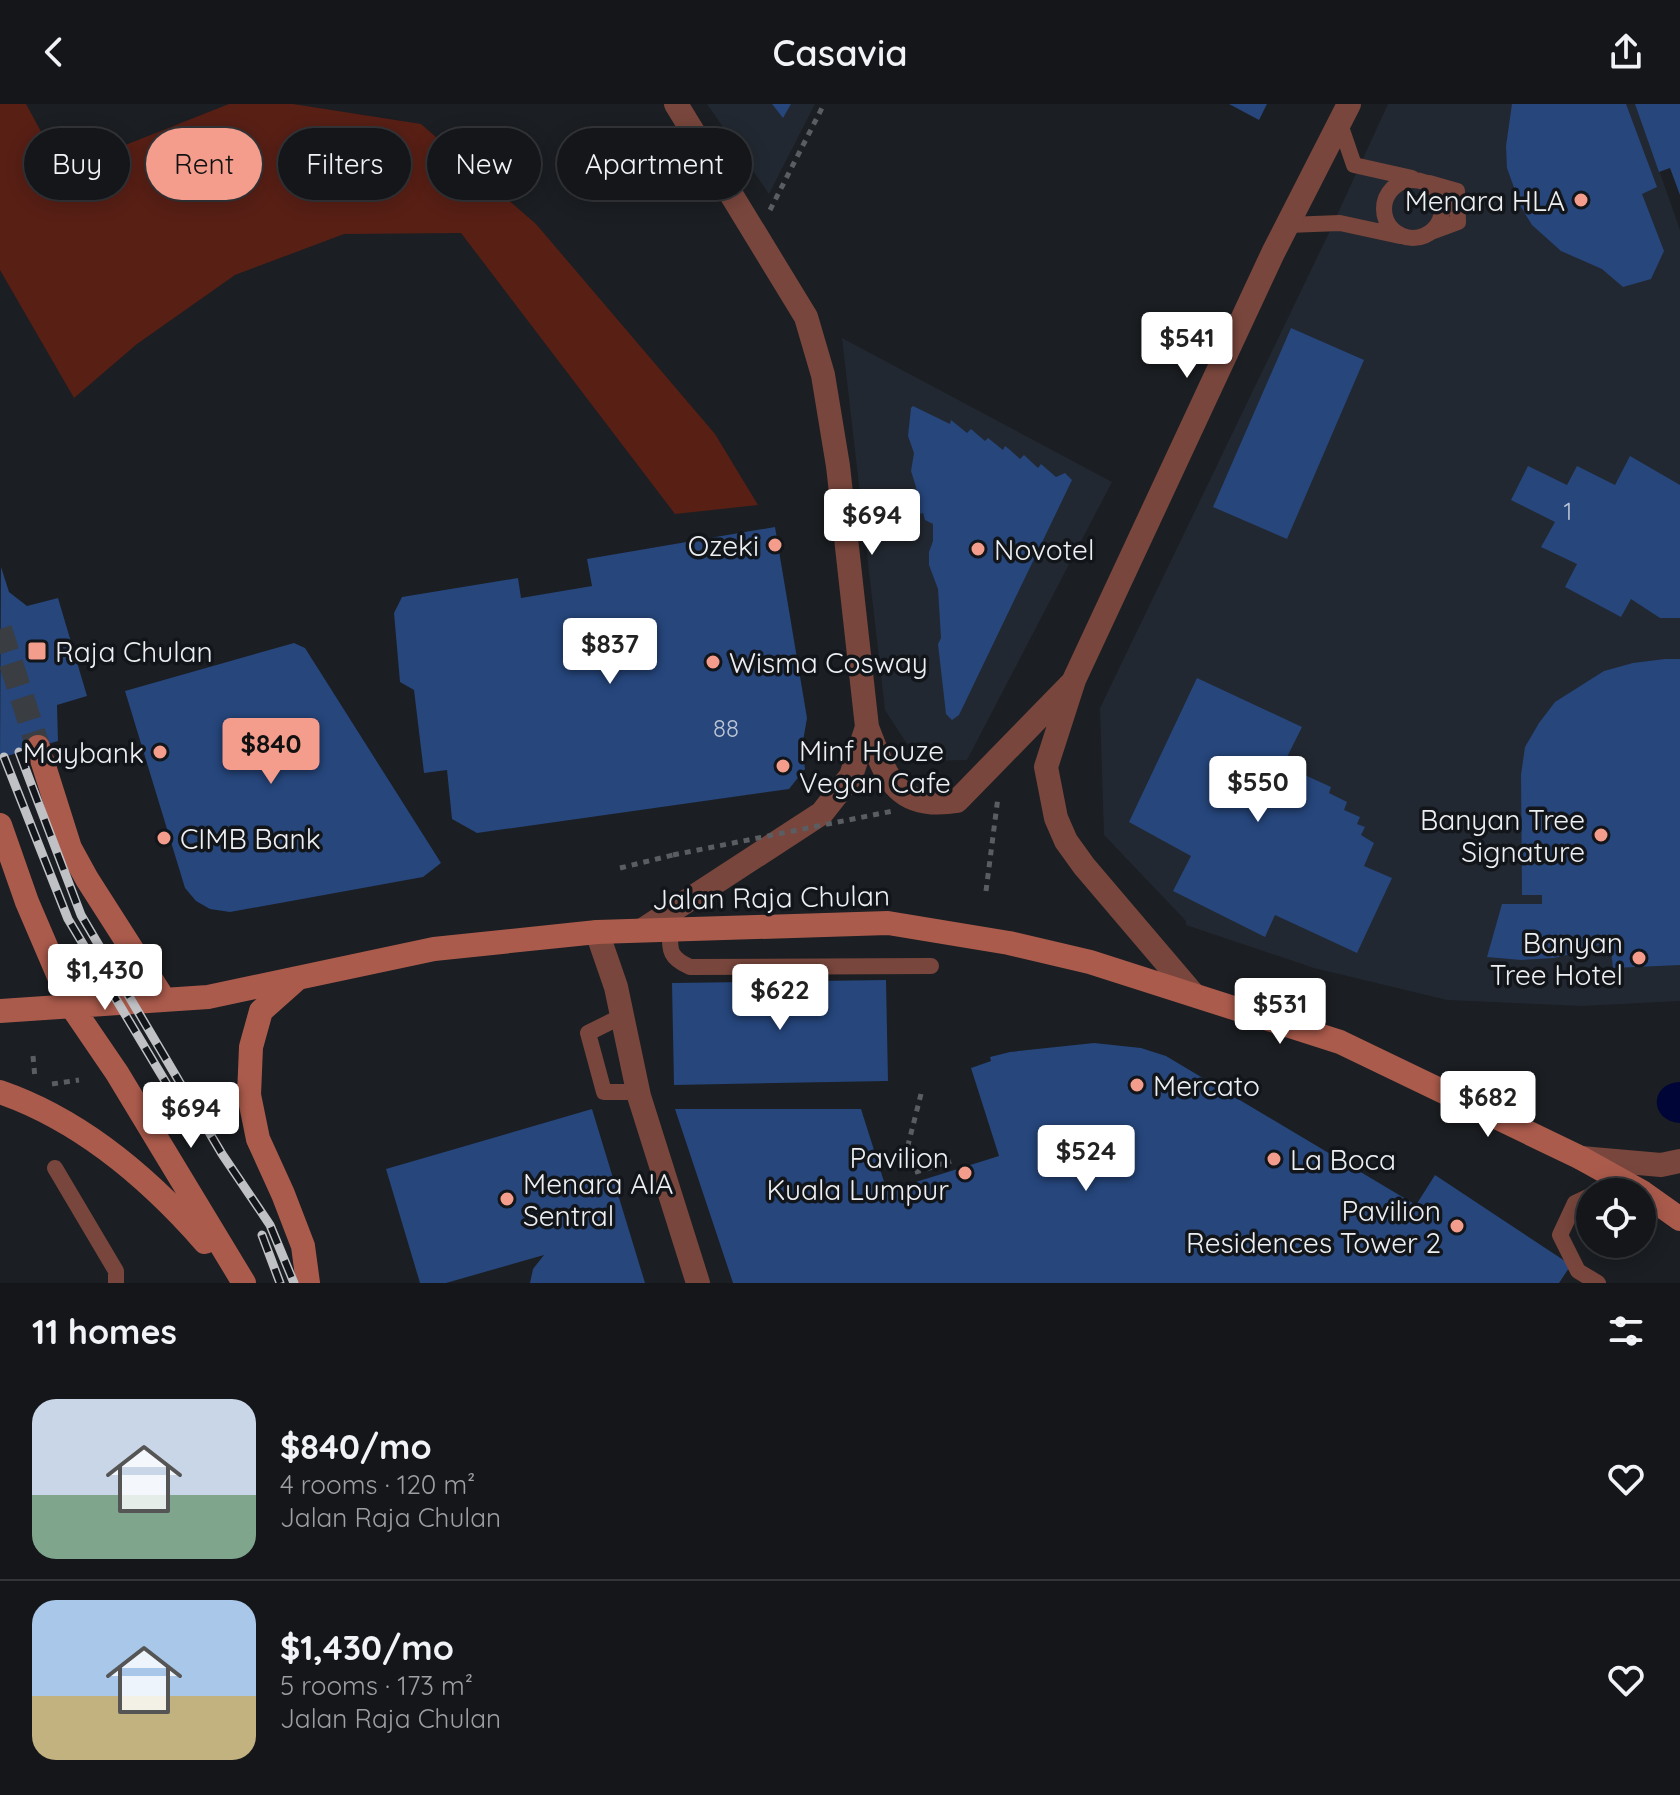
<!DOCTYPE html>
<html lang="en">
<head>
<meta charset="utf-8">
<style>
	:root { --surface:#14161a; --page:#212327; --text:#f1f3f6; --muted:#9d9fa2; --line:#333539; --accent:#f49d8c }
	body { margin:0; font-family:Quicksand,sans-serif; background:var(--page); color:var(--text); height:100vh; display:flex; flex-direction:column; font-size:30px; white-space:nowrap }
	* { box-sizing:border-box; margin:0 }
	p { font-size:26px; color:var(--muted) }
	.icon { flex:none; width:44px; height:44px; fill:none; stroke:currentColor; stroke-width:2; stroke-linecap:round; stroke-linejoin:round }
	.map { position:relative; height:1179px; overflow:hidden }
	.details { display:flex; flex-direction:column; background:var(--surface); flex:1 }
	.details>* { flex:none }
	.hud { position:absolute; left:24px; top:24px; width:800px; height:72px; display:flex; gap:16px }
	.buttons { position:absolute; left:1576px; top:1074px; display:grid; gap:16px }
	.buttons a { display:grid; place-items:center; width:80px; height:80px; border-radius:50%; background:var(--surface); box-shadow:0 4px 20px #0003,0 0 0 2px var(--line); font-size:40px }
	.price { position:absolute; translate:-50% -68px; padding:0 18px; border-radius:8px; background:#fff; color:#222; font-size:26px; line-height:52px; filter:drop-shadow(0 2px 4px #0008) }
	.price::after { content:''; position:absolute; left:50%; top:48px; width:24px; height:18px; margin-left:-12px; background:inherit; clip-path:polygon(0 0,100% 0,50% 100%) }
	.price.current { background:var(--accent); color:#111 }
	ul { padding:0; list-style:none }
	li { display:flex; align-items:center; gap:24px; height:200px; padding:0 32px }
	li+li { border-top:2px solid var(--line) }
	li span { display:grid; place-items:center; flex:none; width:224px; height:160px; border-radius:24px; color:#555 }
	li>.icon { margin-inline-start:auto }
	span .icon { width:96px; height:96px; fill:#fffc; stroke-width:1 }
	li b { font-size:34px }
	h2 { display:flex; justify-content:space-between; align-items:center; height:96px; padding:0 32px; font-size:34px }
	.pill { padding:0 28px; border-radius:36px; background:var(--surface); box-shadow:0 4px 20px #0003,0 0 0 2px var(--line); font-size:28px; line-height:72px }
	.pill.current { background:var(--accent); color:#111 }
	header { display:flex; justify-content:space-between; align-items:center; height:104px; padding:0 32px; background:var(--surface); font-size:36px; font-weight:600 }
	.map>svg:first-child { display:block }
	.built { fill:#222831 }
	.green { fill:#581f15 }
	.water { fill:#000537 }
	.building { fill:#26467c }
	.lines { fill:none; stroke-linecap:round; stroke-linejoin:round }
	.secondary-tunnel { stroke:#3a3d41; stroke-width:24; stroke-dasharray:24 12; stroke-linecap:butt }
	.path { stroke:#5a5d61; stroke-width:5; stroke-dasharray:6 6; stroke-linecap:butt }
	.service { stroke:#78463c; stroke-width:16 }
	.minor { stroke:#78463c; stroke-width:24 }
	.tertiary { stroke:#78463c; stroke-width:24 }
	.secondary { stroke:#ab5b4c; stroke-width:24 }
	.rail-casing { stroke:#bfc1c5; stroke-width:9 }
	.rail { stroke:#121519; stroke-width:6; stroke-dasharray:18; stroke-linecap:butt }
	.path-bridge { stroke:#5a5d61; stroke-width:5; stroke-dasharray:6 6; stroke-linecap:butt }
	.poi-dot { fill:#f49d8c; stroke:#121519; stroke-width:3 }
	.labels { text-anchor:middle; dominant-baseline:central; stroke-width:7; stroke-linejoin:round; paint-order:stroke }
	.number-label { font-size:24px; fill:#bbc5d4 }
	.poi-label { font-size:28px; fill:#edeff2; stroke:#121519; text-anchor:start }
	.street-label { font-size:28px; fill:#edeff2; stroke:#121519 }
</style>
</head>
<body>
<header><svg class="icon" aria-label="back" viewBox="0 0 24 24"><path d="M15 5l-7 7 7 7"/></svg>Casavia<svg class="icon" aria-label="share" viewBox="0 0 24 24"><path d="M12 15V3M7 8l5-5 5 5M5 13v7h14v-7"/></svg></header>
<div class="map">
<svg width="1680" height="1179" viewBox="0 0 1680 1179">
	<rect width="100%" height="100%" fill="#1b1e22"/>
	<path class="built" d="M707,0H815L769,90Z
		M1388,0H1636L1680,126V897L1582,902L1447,896L1314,864L1186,821V817L1104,731L1100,604L1326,135Z
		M842,234L1112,378L967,656L930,657L905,637L885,606Z"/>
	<path class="green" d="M0,0H26L62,66L229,0H293L421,20L536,120L715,330L758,401L675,410L461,129L344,130L235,171L137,240L74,294L0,166Z"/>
	<path class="water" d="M1680,978V1019C1649,1017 1649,979 1680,978Z"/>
	<path class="building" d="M772,0H791L783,14Z
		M1229,0H1267L1259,16Z
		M1512,0H1626L1657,83L1642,90L1664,147L1651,175L1623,183L1602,165L1561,147L1532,121L1521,103L1507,64L1506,42Z
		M1635,0H1680V91L1670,64L1659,68Z
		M1291,224L1364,256L1287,435L1213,403Z
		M913,302L950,320L951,316L967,329L971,325L985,337L988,334L1003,346L1005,342L1009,345L1020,355L1024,351L1038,364L1041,360L1056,373L1065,369L1072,376L959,611L952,616L946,610L938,540L941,534L938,485L929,461V448L933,437V420L925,416L923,409L919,410L916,383L911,367L914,349L908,332L911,304Z
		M1630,352L1680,381V514H1660L1631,495L1621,513L1565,483L1577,460L1541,443L1555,418L1511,396L1528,362L1567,381L1577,362L1615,381Z
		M775,423L807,614L802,643L805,665L789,685L477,729L452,715L447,666L424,669L414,586L400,578L394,509L402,493L518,474L521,494L592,482L587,455Z
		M1,463L9,488L27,502L58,494L87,592L57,601L58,637L0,654Z
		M294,539L305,544L441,759L423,773L230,808L210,805L196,797L185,784L125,587Z
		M1665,555H1680V861L1613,864L1610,837L1583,847L1554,854L1521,856L1487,853L1502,800H1542V791H1522L1521,671L1525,643L1539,619L1555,598L1604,567L1633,559Z
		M1197,574L1302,623L1283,661L1331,683L1329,689L1347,698L1344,706L1360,713L1357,720L1365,723L1361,731L1374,739L1364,762L1392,774L1357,849L1275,811L1265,833L1173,787L1191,752L1129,718Z
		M886,876L888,977L674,981L672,879Z
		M1094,939L1141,944L1166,952L1416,1101L1435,1071L1571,1161L1559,1179H733L675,1005H861L887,1087L999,1052L971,964L991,957L990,953L1010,948Z
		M592,1005L645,1179H530L533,1165L544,1151L446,1179H420L386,1065Z"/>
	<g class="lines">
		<path class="secondary-tunnel" d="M0,525L38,643"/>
		<path class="path" d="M770,106L824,0
			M620,764L673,751
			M986,787L998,693
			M33,952L35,974
			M52,980L79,976
			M921,990L906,1049L913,1069L951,1057"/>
		<path class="service" d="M1340,20L1354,61L1412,74
			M1384 105a29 29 0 1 1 58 0a29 29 0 1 1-58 0Z
			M1429,79L1457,87L1458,118L1431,128
			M1288,121L1340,119L1400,132
			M670,824C670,846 668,853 690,863L931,862
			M622,912L588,929L604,988H638
			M55,1064L116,1167V1179
			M1590,1092L1575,1099L1560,1131L1578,1167L1598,1179"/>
		<path class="minor" d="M597,828L616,883L639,992L698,1179"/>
		<path class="tertiary" d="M867,623C886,672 895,707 957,697L1070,581
			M644,825L822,709L851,672L867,623L838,362L823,271L806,213L676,0
			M1193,890L1084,762L1066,737L1056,714L1046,663L1074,576L1273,149L1349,0
			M1581,1054L1661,1061L1680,1057"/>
		<path class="secondary" d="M38,643L70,744L87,775L163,894
			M0,721L27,798L72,903L117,969L244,1179
			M298,874L261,907L251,943L249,991L258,1035L283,1090L303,1142L308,1179
			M0,907L208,893L434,845L597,828L888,819L1009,839L1090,858L1340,938L1581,1054L1642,1088
			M0,988C81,1016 149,1074 205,1138
			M1642,1088L1680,1115"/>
		<g class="rail-casing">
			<path id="rail" d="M19,648L81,811L222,1050L270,1121L294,1179
				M4,653L68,815L174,992
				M262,1131L280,1179"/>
		</g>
		<use href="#rail" class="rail"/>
		<path class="path-bridge" d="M673,751L893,707"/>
	</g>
	<g class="poi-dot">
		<circle cx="1581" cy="96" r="8"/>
		<circle cx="775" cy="441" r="8"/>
		<circle cx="978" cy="445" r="8"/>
		<rect x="27" y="537" width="20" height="20" rx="4"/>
		<circle cx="713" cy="558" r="8"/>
		<circle cx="160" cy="648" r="8"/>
		<circle cx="783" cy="662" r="8"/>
		<circle cx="1601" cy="731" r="8"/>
		<circle cx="164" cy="734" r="8"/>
		<circle cx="1639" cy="854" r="8"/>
		<circle cx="1137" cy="981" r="8"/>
		<circle cx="1274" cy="1055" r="8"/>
		<circle cx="965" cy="1069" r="8"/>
		<circle cx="507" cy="1095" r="8"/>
		<circle cx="1457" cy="1122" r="8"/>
	</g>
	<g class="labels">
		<g class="number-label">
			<text x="1568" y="407">1</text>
			<text x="726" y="624">88</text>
		</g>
		<g class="poi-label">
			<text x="1565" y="96" text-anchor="end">Menara HLA</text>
			<text x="759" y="441" text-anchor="end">Ozeki</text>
			<text x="994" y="445">Novotel</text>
			<text x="55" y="547">Raja Chulan</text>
			<text x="729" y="558">Wisma Cosway</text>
			<text x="799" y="646">Minf Houze<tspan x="799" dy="32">Vegan Cafe</tspan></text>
			<text x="144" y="648" text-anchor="end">Maybank</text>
			<text x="1585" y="715" text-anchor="end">Banyan Tree<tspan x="1585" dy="32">Signature</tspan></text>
			<text x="180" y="734">CIMB Bank</text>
			<text x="1623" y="838" text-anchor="end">Banyan<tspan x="1623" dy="32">Tree Hotel</tspan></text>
			<text x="1153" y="981">Mercato</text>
			<text x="949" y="1053" text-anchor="end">Pavilion<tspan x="949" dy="32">Kuala Lumpur</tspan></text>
			<text x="1290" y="1055">La Boca</text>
			<text x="523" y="1079">Menara AIA<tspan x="523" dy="32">Sentral</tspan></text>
			<text x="1441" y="1106" text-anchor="end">Pavilion<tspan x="1441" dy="32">Residences Tower 2</tspan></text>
		</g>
		<g class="street-label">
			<text transform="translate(771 793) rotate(-1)">Jalan Raja Chulan</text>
		</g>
	</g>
</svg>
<div class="buttons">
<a><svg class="icon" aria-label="locate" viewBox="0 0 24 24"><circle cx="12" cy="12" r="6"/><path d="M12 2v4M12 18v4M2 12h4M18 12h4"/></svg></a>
</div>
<b class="price" style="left:1187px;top:276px">$541</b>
<b class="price" style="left:872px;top:453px">$694</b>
<b class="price" style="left:610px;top:582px">$837</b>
<b class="price current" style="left:271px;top:682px">$840</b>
<b class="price" style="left:1258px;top:720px">$550</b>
<b class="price" style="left:105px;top:908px">$1,430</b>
<b class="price" style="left:780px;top:928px">$622</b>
<b class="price" style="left:1280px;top:942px">$531</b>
<b class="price" style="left:1488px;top:1035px">$682</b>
<b class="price" style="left:191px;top:1046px">$694</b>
<b class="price" style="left:1086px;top:1089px">$524</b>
<div class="hud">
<a class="pill">Buy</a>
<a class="pill current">Rent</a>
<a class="pill">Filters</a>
<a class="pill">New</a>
<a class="pill">Apartment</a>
</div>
</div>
<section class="details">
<h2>11 homes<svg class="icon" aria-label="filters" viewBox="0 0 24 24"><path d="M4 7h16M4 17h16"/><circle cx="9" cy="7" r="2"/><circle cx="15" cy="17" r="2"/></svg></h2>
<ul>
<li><span style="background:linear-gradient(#c9d6e8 60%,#7fa58c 0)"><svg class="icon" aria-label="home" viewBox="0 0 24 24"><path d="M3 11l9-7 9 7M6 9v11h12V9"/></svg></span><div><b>$840/mo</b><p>4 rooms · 120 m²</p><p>Jalan Raja Chulan</p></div><svg class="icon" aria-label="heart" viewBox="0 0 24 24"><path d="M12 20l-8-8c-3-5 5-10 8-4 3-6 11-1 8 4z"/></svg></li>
<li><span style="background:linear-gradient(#a9c7e8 60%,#c2b280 0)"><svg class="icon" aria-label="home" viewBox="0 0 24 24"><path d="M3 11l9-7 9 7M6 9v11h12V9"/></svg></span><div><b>$1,430/mo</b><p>5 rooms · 173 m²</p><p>Jalan Raja Chulan</p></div><svg class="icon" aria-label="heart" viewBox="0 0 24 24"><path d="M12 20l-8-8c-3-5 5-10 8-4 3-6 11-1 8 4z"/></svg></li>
</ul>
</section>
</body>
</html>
